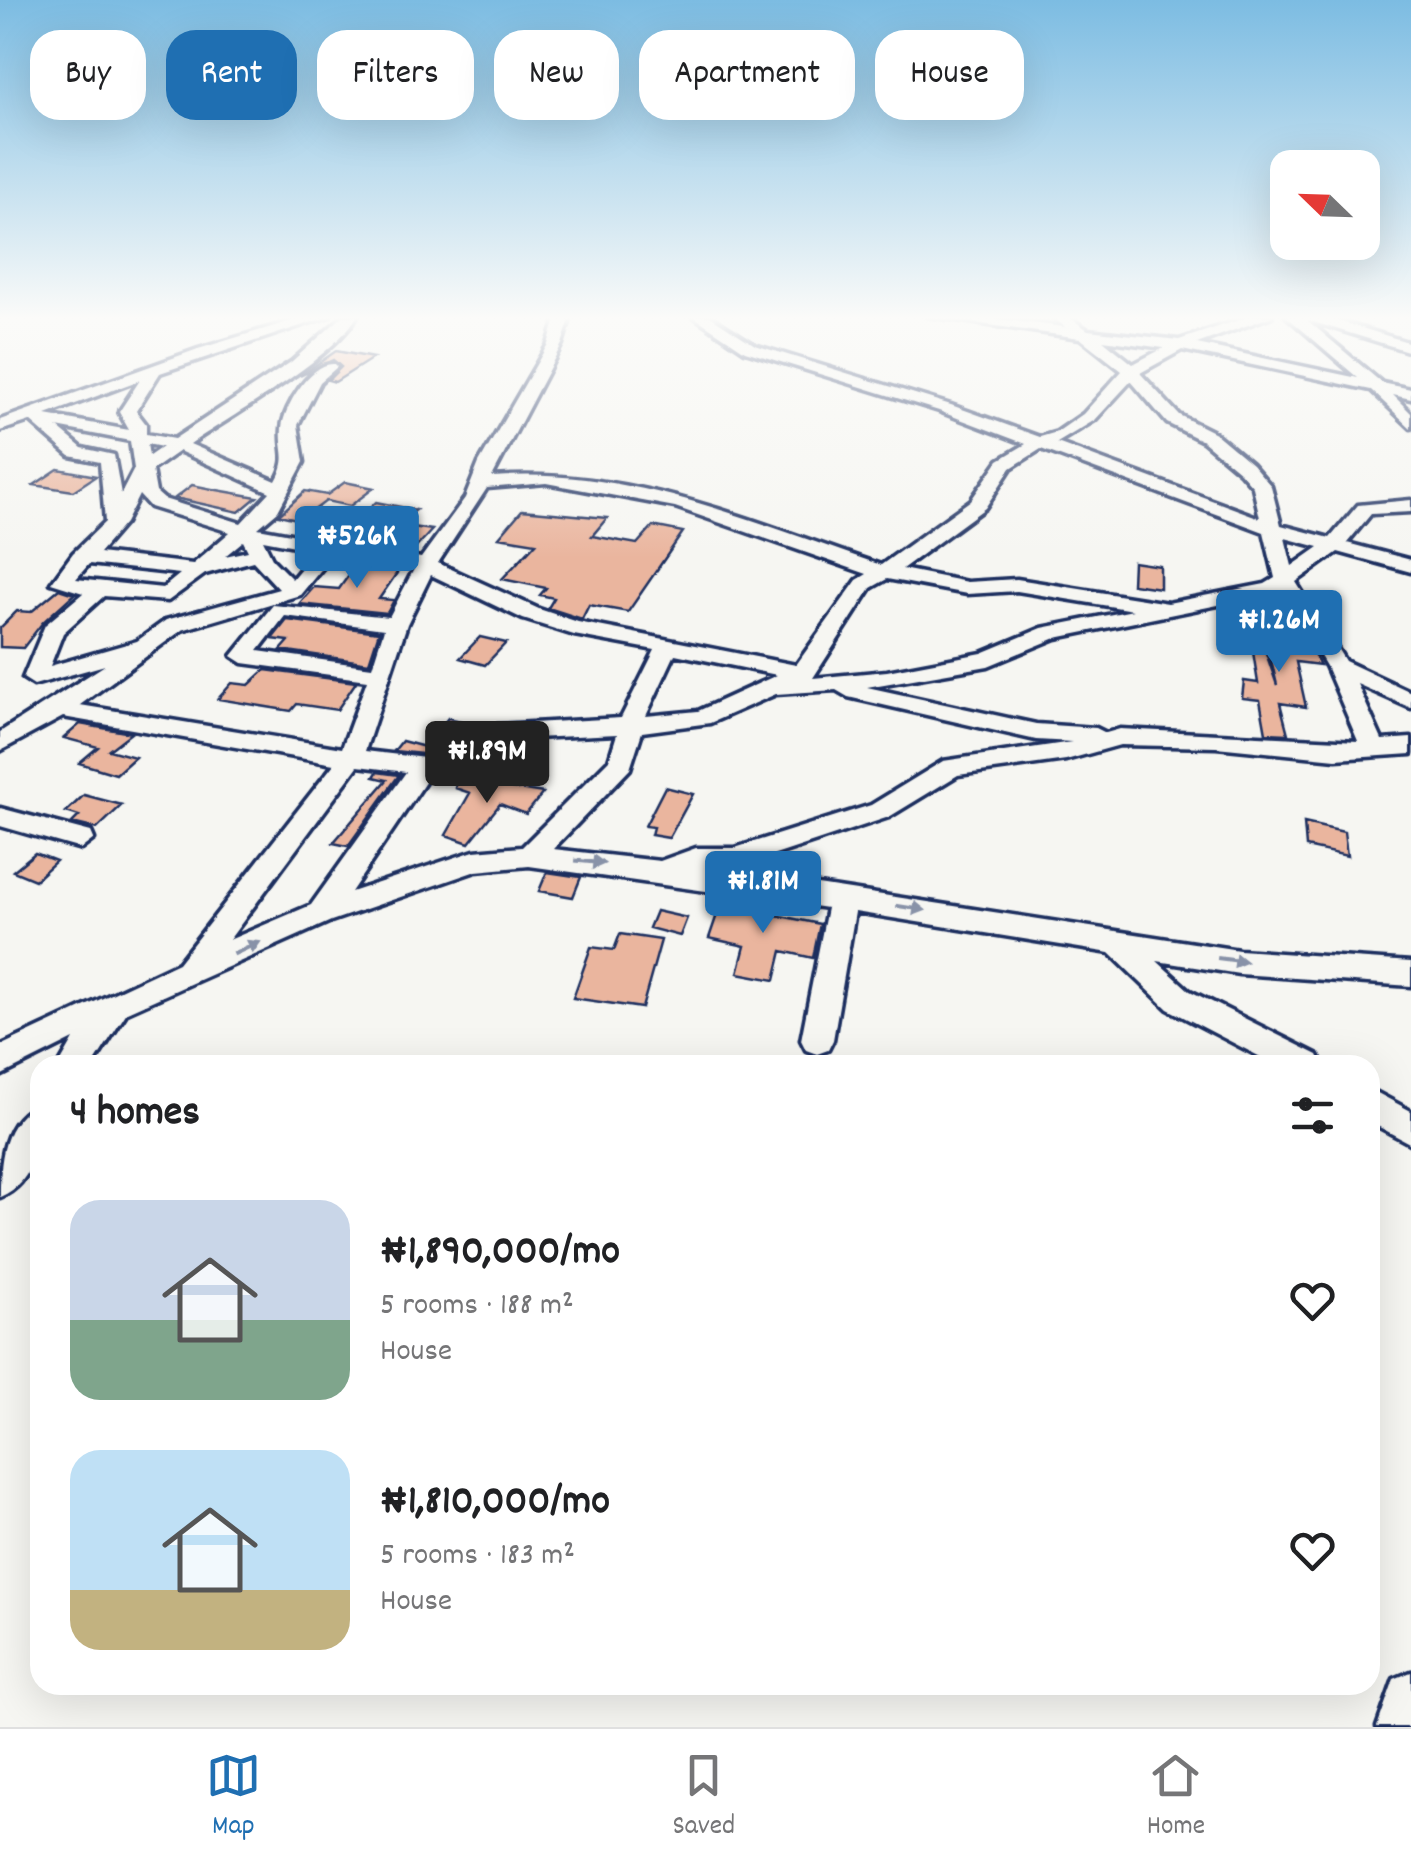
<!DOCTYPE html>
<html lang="en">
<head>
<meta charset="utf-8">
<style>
	:root { --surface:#fff; --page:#f2f2f2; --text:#202124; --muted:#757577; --line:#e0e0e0; --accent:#1f6fb2 }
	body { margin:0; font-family:Dekko,sans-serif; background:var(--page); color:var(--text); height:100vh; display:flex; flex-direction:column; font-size:38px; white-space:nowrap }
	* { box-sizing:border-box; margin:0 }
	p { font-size:32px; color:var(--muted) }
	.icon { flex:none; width:55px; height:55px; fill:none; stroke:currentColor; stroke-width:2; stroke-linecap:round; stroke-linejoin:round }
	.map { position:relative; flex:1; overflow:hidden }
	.sheet { position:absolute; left:30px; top:1055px; width:1350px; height:640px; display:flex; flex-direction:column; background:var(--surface); border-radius:30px; box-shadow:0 10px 40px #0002 }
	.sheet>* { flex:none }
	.hud { position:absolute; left:30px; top:30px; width:1352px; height:90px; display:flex; gap:20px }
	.needle { width:65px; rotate:293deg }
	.tools { position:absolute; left:1270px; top:150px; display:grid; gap:20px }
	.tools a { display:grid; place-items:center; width:110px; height:110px; border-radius:20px; background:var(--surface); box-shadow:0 10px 40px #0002; font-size:50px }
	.price { position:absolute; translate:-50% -85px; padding:0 22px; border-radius:10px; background:var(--accent); color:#fff; font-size:32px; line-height:65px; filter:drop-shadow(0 2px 5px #0008) }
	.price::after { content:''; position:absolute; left:50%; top:60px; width:30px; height:22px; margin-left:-15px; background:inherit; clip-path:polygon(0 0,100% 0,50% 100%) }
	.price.selected { background:#222; color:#fff }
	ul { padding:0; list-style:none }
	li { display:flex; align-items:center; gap:30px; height:250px; padding:0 40px }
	li span { display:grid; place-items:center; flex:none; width:280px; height:200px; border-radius:30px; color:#555 }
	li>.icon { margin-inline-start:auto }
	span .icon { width:120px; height:120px; fill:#fffc; stroke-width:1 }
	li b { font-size:42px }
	h2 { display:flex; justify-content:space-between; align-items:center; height:120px; padding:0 40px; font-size:42px }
	.pill { padding:0 35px; border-radius:30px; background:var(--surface); box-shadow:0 10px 40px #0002; font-size:35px; line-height:90px }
	.pill.selected { background:var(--accent); color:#fff }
	.dock { display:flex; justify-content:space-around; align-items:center; height:140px; border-top:2px solid var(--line); background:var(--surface); font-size:28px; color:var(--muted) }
	.dock a { display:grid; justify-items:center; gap:5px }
	.dock .selected { color:var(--accent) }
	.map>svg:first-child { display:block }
	.building { fill:#eab59e; stroke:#1b2f5e; stroke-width:2.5 }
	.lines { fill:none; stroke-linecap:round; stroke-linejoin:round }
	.minor-casing { stroke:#1b2f5e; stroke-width:7 }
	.minor { fill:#f6f6f2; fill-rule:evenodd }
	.oneway { fill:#8892a8 }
</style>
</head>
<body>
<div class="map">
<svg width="1411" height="1727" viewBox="0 0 1411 1727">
	<rect width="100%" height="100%" fill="#f6f6f2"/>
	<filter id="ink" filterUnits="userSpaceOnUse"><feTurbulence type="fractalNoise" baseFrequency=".01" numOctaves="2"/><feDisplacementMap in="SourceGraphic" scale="20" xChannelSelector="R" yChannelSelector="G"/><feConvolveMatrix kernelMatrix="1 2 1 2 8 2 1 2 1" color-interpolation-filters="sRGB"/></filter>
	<g filter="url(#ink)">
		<path class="building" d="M336,351L373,358L335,382L328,380L341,367L333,360L300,376Z
			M58,469L96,476L73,491L34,485Z
			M345,482L374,488L350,506L326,501L301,520L279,515L305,491L327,495Z
			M192,485L217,490L257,497L239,512L175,498Z
			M376,502L416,510L398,525L432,530L412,552L338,539Z
			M522,510L607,518L592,536L637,544L653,526L683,532L628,612L589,605L582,619L548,608L554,598L540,595L546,588L502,579L536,543L499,537Z
			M358,562L399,570L379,599L394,600L387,613L299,604L314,587L339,589Z
			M1133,562L1160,566V588L1132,584Z
			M59,589L74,594L43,622L23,648L0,647V628L17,611L31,612Z
			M287,620L379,632L369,663L281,650L289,641L272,639Z
			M1263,626L1299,628L1320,665L1296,662L1306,707L1280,703L1288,734L1266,733L1260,700L1242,698L1244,681L1258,683L1253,652L1265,650L1277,685Z
			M480,637L506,643L485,665L460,658Z
			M265,670L356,682L337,710L297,704L291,711L218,699L232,683L249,685Z
			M448,718L482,726L450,757L394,751L402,741L425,747Z
			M80,724L131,733L109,750L135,757L116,774L79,763L98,747L64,738Z
			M377,772L399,775L348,846L333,843L387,780L374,777Z
			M457,780L470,781L543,793L526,814L500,804L469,843L446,835L470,793L455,788Z
			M665,787L693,794L669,838L651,835L653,827L645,826Z
			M84,795L122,805L97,829L72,823L79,816L66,812Z
			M1304,823L1344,832L1347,856L1306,847Z
			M35,853L56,861L35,880L13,871Z
			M547,872L581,877L573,897L539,891Z
			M723,897L764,904L761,912L820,924L813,958L782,951L775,980L738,973L745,946L709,938Z
			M656,911L687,918L680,936L649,928Z
			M620,934L661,940L642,1008L573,998L591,947L614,950Z"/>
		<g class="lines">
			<g class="minor-casing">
				<path id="minor" d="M308,316H330L160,373L136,411L146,424V434L174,439L291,362L343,316H357C334,358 233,415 190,444L276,481C290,456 280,453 282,428C284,406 311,362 334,364L337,367L320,382L298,425L304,462L278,511L258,528L421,558L465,498L479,463L548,344L557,316H571L562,344L492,477C628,466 754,522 881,565L971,500L999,460L1026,444L939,411L745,351L693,316H710L755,345L951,405L1040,437L1057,432L1083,414L1122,371L1080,338L927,316H970L1065,327L1051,316H1067L1088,330L1179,340L1251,316H1272L1197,344L1358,378L1286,316H1322L1411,343V352L1307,320L1382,383L1411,389V399L1393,395L1411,413V428L1371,390L1182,350L1140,373L1179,415L1215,433L1252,464L1271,486L1281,525L1330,538L1358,505L1411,500V512L1371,514L1347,543L1411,560V572L1338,552L1296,582L1345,661L1411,692V708L1357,684L1382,740L1411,738V754L1336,759L1216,747L1120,745L1066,760L958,775L889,817L736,868H708L1239,950L1411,962V986L1239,974L1157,961L1190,991L1318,1055L1323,1065H1276L1168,1009L1110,953L855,912L833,1040L828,1050L817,1054L806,1050L801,1040L827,908L529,866L476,871L331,921L127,1012L93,1065H59L74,1039L0,1076V1046L178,963L334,764L63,717L0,751V732L105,665L34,685L23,678L45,625L83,593L51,583L73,553L105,522L100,462L70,456L30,421L0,431V420L198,349ZM1103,340L1164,348L1133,364ZM140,380L119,412L129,430L46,415ZM1131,381L1167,423L1203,441L1240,472L1253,487L1260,518L1057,443L1095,420ZM57,427L130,441L134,469L121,494L114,455L82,448ZM147,444L162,447L149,456ZM1041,449L1264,532L1275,578L1265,584L1168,603L1017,579L967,582L902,569L985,508L1011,468ZM179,451L270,492L241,523L164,499L156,492L152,470ZM546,483L675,507L867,574L857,580L796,665L578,622L539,609L438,563L487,488ZM139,495L150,507L230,532L193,564L99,553L125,523ZM1285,538L1319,547L1292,566ZM263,540L316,550L292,579L273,560ZM243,541L248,551L225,556ZM334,554L414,569L389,617L273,605L232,656L243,663L367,680L342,748L80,705L182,630L300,595ZM253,561L279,589L166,620L137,641L50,666L63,633L104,596L168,601L205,574ZM89,564L180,574L163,588L76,579ZM431,575L523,619L574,635L655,650L621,718L497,725L468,763L365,751L407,624ZM887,579L967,594L1017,591L1133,610L1042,628L982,653L887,671L813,678L871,588ZM1282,592L1326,666L1358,741L1120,729L1106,733L1096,728L1036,724L867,687L988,666L1056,638ZM285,616L384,629L372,667L258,651ZM675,654L777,675L698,711L646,716ZM836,690L848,697L1036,740L1072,742L943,761L871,805L735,848H696L660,861L553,849L630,769L642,732L710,723L776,694ZM617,734L609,760L522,847L474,851L351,892L430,775L483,778L513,739ZM358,766L406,772L311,905L229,940Z
					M0,808L91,832L94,839L81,849L0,826Z
					M1370,1089L1411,1111V1144L1370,1122Z
					M40,1104C40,1138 37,1182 0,1197C0,1163 2,1118 40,1104Z
					M1411,1672V1727H1377L1394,1679Z"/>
			</g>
			<use href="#minor" class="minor"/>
		</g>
		<defs><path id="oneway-solid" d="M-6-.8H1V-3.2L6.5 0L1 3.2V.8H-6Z" transform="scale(2.5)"/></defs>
		<g class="oneway">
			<use href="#oneway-solid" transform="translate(590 862) rotate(6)"/>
			<use href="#oneway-solid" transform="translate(911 908) rotate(9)"/>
			<use href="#oneway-solid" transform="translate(247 948) rotate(-25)"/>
			<use href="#oneway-solid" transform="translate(1232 960) rotate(8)"/>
		</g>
	</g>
	<linearGradient id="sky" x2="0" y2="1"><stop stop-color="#7cbce2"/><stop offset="0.57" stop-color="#fbfbf9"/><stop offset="1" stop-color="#fbfbf9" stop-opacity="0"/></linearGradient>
	<rect width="1411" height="558" fill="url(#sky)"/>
</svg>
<div class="tools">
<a><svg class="needle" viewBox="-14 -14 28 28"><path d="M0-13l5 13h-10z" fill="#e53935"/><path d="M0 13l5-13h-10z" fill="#757577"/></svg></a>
</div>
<b class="price" style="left:357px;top:591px">₦526K</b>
<b class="price" style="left:1279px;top:675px">₦1.26M</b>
<b class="price selected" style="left:487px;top:806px">₦1.89M</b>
<b class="price" style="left:763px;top:936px">₦1.81M</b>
<div class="hud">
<a class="pill">Buy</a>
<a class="pill selected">Rent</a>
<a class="pill">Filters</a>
<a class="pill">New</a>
<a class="pill">Apartment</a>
<a class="pill">House</a>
</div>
<section class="sheet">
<h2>4 homes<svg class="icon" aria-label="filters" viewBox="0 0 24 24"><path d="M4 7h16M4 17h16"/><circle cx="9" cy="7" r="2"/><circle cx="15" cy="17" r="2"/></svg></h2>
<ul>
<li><span style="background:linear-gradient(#c9d6e8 60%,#7fa58c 0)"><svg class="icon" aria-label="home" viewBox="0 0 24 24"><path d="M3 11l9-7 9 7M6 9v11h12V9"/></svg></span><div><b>₦1,890,000/mo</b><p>5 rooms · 188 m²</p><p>House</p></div><svg class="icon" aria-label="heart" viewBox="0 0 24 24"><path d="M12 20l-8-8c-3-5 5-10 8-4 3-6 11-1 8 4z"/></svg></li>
<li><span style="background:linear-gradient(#bfe0f5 70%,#c2b280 0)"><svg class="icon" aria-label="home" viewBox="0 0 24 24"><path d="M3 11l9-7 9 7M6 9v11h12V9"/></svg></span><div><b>₦1,810,000/mo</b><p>5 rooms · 183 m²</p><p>House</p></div><svg class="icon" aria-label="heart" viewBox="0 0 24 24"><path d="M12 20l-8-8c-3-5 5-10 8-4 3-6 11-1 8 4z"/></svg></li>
</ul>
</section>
</div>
<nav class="dock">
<a class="selected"><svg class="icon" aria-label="map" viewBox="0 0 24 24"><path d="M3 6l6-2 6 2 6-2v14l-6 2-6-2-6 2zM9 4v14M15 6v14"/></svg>Map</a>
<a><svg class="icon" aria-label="saved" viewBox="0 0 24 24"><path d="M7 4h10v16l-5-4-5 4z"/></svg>Saved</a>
<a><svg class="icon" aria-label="home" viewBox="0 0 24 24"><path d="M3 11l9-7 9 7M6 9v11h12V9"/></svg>Home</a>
</nav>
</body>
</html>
